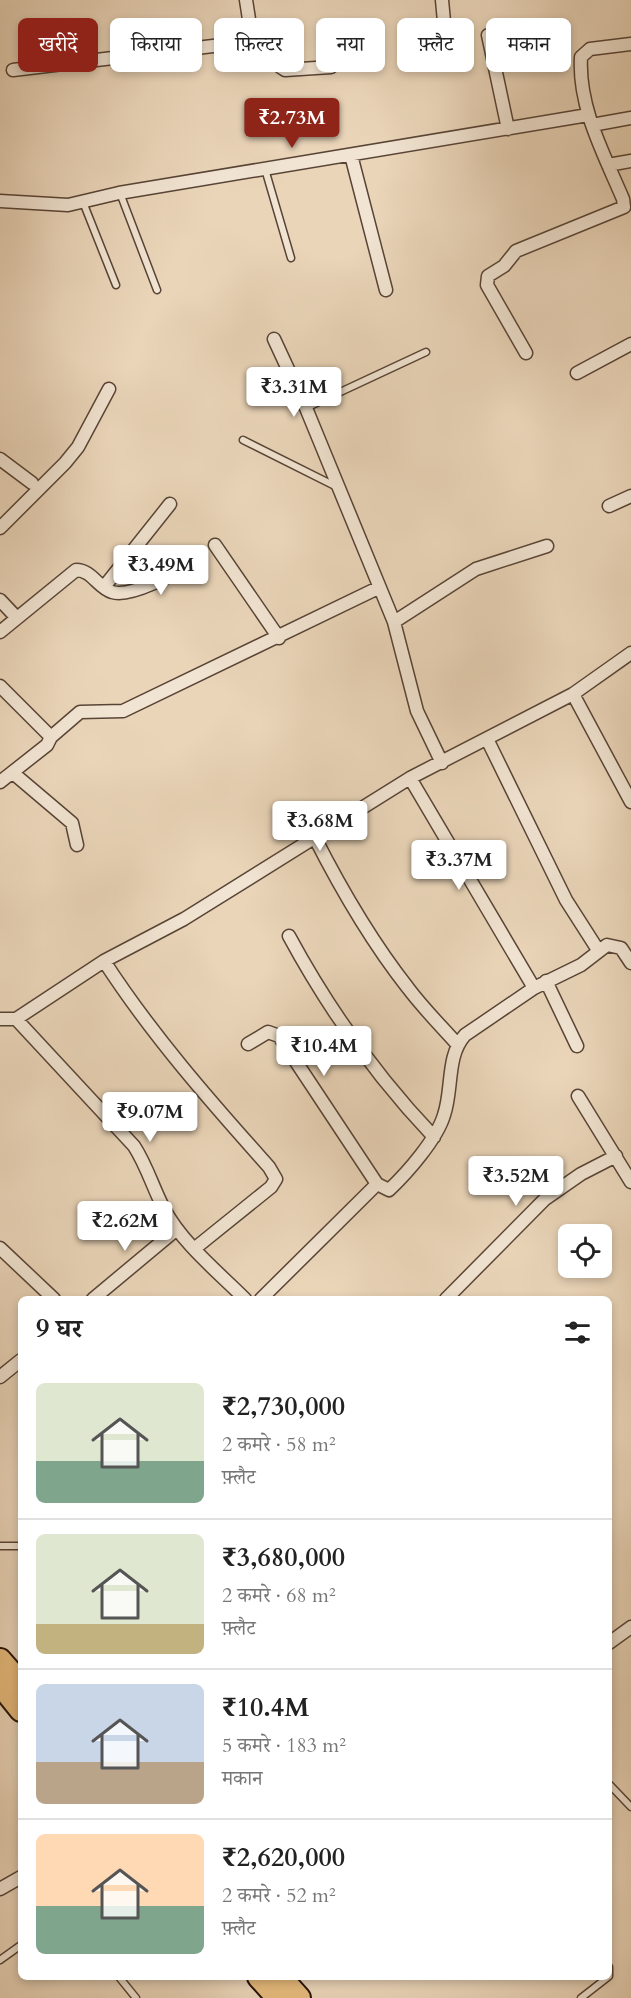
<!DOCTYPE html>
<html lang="hi">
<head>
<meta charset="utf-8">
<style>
	:root { --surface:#fff; --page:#f2f2f2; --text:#222; --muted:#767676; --line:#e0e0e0; --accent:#8f2418 }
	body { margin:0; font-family:Cardo,"Noto Serif Devanagari",serif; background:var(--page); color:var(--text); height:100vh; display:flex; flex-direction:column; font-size:22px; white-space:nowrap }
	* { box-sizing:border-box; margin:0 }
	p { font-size:20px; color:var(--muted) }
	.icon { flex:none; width:33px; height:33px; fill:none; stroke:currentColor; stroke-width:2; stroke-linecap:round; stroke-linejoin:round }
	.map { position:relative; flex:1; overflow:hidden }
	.panel { position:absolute; left:18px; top:1296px; width:594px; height:684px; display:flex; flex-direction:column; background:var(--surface); border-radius:9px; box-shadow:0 3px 9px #0003 }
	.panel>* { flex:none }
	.banner { position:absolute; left:18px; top:18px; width:596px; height:54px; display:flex; gap:12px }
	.fabs { position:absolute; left:558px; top:1224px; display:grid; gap:12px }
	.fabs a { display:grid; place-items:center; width:54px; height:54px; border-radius:9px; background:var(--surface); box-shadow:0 3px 9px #0003; font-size:30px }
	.price { position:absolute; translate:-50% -51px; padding:0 14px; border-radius:6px; background:#fff; color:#222; font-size:20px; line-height:39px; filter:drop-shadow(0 2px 3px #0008) }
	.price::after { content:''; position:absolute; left:50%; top:36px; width:18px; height:14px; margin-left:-9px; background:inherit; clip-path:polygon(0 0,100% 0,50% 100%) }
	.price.active { background:var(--accent); color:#fff }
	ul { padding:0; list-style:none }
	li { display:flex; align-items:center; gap:18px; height:150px; padding:0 18px }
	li+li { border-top:2px solid var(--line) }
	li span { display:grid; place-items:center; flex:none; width:168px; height:120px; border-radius:9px; color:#555 }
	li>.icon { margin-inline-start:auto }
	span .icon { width:72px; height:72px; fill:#fffc; stroke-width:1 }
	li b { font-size:26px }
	h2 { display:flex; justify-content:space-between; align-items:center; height:72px; padding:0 18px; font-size:26px }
	.tag { padding:0 21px; border-radius:9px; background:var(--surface); box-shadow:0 3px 9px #0003; font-size:21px; line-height:54px }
	.tag.active { background:var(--accent); color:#fff }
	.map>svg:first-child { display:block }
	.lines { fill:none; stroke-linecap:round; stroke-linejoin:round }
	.lane-casing { stroke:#584436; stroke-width:9 }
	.street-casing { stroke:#584436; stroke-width:15 }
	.highway-casing { stroke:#27140a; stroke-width:26 }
	.lane { stroke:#f1e4d2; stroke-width:6 }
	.street { stroke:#f1e4d2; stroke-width:12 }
	.highway { stroke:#e5ba7c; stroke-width:22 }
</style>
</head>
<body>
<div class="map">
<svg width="631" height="1998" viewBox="0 0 631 1998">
	<rect width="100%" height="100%" fill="#ead5b9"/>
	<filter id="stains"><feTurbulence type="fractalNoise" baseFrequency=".00333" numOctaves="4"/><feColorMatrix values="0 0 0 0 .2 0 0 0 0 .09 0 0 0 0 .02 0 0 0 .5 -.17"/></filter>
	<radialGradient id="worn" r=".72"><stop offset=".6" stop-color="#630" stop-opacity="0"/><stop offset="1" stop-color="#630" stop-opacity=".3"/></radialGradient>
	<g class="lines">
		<g class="lane-casing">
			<path id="lane" d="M265,169L291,258
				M120,193L157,290
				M83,202L116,285
				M306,408L426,352
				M243,440L337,487
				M0,1546H21
				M609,1784L631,1807
				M0,1960L21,1945
				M609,1967V1976
				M119,1977L136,1998
				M581,1998L608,1977"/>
		</g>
		<g class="street-casing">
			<path id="street" d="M442,0L447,54
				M251,32C267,42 271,63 285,70L331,67
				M488,35L508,129
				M13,70L238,43L245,40L251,32L246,0
				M592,125L631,118
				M351,155L386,290
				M608,165L631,161
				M0,201L68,205L119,193L588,115
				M274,339L306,408L394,622L417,711L442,763
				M526,353L487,285L488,276L504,266L516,251L624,207L623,199C604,154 578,107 581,57L590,49L631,44
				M577,373L631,344
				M0,459L32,483
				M609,506L631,496
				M0,528L65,463L78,447L109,389
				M215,545L279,638
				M104,587L170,504
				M0,600L17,618
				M394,622L476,569L547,546
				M0,632L76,570C92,570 98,588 112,592C130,598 178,573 191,561
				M0,686L51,737L47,745L0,782
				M573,694L631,802
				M51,737L80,712L123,711L378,588
				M487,739L566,900L598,950
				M13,773L72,823L77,845
				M410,778L534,988
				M315,838C342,891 371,941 408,988C423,1008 441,1026 457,1044
				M289,936C329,1010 376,1076 434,1137
				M104,961C152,1035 210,1101 269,1167L276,1179L271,1187L194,1249
				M546,981L577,1046
				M0,1019H16L104,961L184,919L410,778L573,694L631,653
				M16,1019L134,1146C147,1166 153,1188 164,1209C183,1244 217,1271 245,1299
				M248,1044L268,1032L279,1036L377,1184
				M578,1096L631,1182
				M0,1248L54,1299
				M93,1299L177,1229
				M261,1299L377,1184L389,1190C407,1173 437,1139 444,1115C453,1089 446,1056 465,1035L534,988L581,965L607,945L621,948L631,963
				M446,1299L545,1199L581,1174L616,1156
				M0,1377L21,1360
				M609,1643L631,1627
				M0,1889L21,1877"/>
		</g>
		<g class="highway-casing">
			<path id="highway" d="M0,1660L21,1684
				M0,1684L21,1710
				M259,1977L278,1998
				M280,1977L299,1998"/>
		</g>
		<use href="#lane" class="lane"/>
		<use href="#street" class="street"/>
		<use href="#highway" class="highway"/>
	</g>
	<rect width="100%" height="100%" filter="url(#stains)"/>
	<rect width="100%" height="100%" fill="url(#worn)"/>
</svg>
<div class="fabs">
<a><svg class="icon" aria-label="locate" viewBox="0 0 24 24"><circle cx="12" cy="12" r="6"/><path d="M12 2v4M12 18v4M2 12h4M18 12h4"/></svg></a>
</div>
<b class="price active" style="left:292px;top:149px">₹2.73M</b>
<b class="price" style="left:294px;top:418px">₹3.31M</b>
<b class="price" style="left:161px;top:596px">₹3.49M</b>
<b class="price" style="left:320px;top:852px">₹3.68M</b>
<b class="price" style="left:459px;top:891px">₹3.37M</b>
<b class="price" style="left:324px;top:1077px">₹10.4M</b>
<b class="price" style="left:150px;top:1143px">₹9.07M</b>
<b class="price" style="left:516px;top:1207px">₹3.52M</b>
<b class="price" style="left:125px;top:1252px">₹2.62M</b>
<div class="banner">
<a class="tag active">खरीदें</a>
<a class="tag">किराया</a>
<a class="tag">फ़िल्टर</a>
<a class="tag">नया</a>
<a class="tag">फ़्लैट</a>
<a class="tag">मकान</a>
</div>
<section class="panel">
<h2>9 घर<svg class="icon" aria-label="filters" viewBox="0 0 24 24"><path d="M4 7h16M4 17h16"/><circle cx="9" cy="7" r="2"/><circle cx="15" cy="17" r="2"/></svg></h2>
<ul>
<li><span style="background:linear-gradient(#dfe7d0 65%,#7fa58c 0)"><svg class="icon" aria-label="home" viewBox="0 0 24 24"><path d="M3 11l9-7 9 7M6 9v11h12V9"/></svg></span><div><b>₹2,730,000</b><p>2 कमरे · 58 m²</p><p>फ़्लैट</p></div></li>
<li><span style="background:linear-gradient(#dfe7d0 75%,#c2b280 0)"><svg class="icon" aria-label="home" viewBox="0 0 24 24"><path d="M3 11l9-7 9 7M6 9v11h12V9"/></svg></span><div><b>₹3,680,000</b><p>2 कमरे · 68 m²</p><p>फ़्लैट</p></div></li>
<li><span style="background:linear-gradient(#c9d6e8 65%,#b9a48a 0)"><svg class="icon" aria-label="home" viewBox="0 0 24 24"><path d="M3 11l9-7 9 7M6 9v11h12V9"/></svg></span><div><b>₹10.4M</b><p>5 कमरे · 183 m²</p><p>मकान</p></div></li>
<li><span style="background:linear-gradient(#ffd9b3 60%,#7fa58c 0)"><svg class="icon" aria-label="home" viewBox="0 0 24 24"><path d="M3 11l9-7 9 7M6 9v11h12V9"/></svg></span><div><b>₹2,620,000</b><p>2 कमरे · 52 m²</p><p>फ़्लैट</p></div></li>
</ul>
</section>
</div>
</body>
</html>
